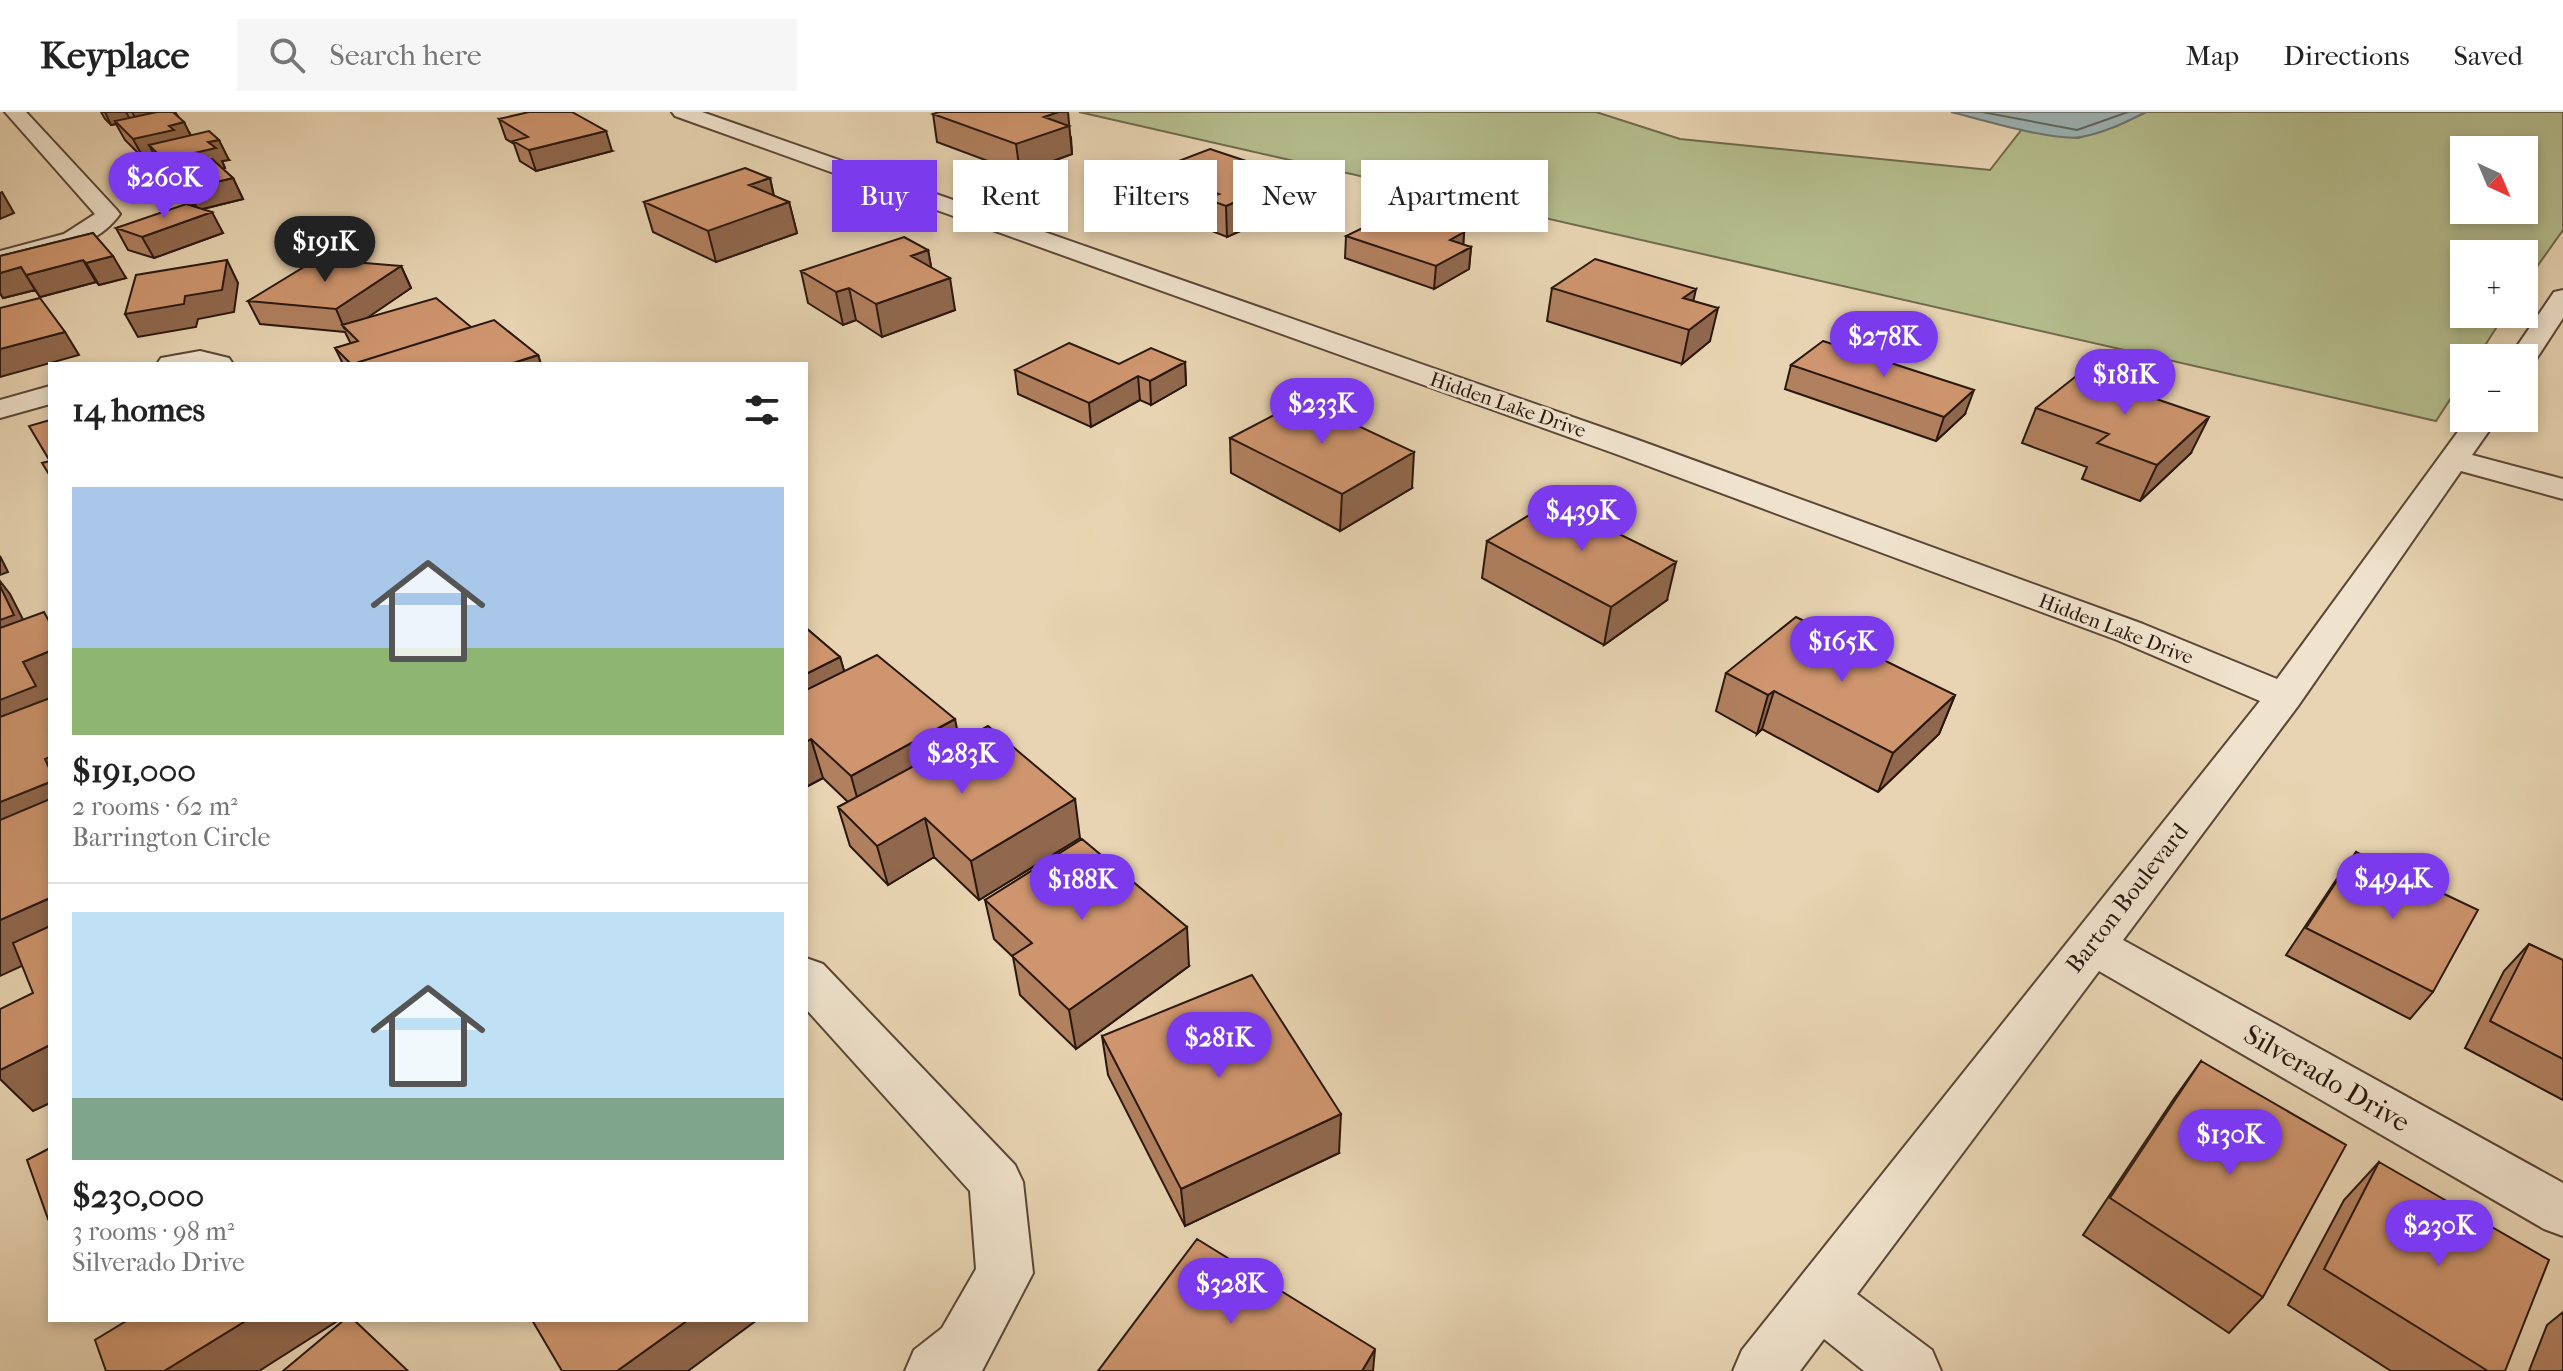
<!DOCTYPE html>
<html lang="en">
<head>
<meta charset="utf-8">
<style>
	:root { --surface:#fff; --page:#f6f6f6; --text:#222; --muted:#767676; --line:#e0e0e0; --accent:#7c3aed }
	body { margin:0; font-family:"IM FELL French Canon",serif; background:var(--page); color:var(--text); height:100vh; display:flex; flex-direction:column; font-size:30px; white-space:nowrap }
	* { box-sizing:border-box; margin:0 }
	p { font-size:26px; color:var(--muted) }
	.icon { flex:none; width:44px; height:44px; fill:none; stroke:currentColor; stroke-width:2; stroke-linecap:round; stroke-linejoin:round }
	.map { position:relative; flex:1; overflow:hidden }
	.side { position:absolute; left:48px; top:250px; width:760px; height:960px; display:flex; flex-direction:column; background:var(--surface); border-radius:0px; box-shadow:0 4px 12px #0003 }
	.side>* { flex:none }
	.banner { position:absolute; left:832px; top:48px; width:760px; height:72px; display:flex; gap:16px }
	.needle { width:52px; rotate:136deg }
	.buttons { position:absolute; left:2450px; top:24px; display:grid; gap:16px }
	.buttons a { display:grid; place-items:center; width:88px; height:88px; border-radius:0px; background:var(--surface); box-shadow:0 4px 12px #0003; font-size:40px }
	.price { position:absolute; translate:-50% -68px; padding:0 18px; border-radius:28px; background:var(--accent); color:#fff; font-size:26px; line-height:52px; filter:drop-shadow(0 2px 4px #0008) }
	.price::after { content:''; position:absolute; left:50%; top:48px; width:24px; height:18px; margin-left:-12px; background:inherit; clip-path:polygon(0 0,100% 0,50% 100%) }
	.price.selected { background:#222; color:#fff }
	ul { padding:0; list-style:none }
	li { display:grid; align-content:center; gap:16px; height:424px; padding:0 24px }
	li+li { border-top:2px solid var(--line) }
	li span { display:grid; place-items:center; height:248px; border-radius:0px; color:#555 }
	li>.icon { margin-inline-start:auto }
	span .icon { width:144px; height:144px; fill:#fffc; stroke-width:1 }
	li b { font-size:34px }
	h2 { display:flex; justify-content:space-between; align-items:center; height:96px; padding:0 24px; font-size:34px }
	.tag { padding:0 28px; border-radius:0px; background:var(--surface); box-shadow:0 4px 12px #0003; font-size:28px; line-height:72px }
	.tag.selected { background:var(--accent); color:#fff }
	header { display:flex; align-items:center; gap:48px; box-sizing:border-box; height:112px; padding:0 40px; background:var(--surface); border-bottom:2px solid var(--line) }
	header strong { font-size:38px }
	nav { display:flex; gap:44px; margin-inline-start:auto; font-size:28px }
	.search { width:560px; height:72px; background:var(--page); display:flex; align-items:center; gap:20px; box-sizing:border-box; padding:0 28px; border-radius:0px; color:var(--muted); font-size:30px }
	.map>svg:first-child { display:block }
	.green { fill:#b5bd8d; stroke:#706a4d; stroke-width:2; fill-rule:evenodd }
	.water { fill:#9cb5b7; stroke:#6e7673; stroke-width:2 }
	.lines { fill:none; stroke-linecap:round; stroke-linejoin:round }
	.shore { stroke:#636662; stroke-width:2 }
	.minor-casing { stroke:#5a4636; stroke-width:4 }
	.minor { fill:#f0e3cd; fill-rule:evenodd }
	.wall { fill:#b1805f; stroke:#2a170d; stroke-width:2 }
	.shaded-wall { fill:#90684d; stroke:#2a170d; stroke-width:2 }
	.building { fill:#ce956e; stroke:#2a170d; stroke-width:2 }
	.labels { text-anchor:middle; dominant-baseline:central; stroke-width:6; stroke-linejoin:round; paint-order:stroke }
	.far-street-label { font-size:20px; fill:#2a170d; stroke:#f0e3cd }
	.street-label { font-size:24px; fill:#2a170d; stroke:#f0e3cd }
	.near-street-label { font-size:28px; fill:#2a170d; stroke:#f0e3cd }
</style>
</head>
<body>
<header>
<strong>Keyplace</strong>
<div class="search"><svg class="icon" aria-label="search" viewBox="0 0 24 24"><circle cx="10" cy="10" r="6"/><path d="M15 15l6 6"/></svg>Search here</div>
<nav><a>Map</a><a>Directions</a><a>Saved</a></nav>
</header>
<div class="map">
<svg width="2563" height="1259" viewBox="0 0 2563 1259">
	<rect width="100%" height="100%" fill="#e8d4b2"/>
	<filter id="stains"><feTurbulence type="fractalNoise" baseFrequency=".0025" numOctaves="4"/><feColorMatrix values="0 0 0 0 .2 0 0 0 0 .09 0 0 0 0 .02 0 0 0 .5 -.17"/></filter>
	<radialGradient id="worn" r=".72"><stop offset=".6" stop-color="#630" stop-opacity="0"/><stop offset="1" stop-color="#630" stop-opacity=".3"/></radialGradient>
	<path class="green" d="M1079,0H1596L1680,27L1990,58L2022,17L2078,26L2117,14L2146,0H2563V118L2524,173V142H2464V202H2505L2477,246H2464V266L2436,309ZM2464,38H2524V98H2464Z"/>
	<path class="water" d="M1951,0H2146C2126,10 2104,21 2081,25C2056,30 1979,7 1951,0Z"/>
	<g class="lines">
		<path class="shore" d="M1982,0L2077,18L2128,0"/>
		<g class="minor-casing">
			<path id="minor" d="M5,0H26L116,97L120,102C94,139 41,144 0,153V139L64,122L95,102Z
				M672,0H702L1638,328L2143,512L2277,567L2468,306H2498L2472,343L2563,367V387L2461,359L2298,594L2123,828L2563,1071V1124L2544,1117L2099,859L1857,1182L1932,1238L1941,1259H1864L1824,1227L1800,1259H1733L1742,1238L2260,589L2117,528L1616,342L675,4Z
				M2563,178V206L2533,252L2524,254V246H2509L2554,180Z
				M200,239L229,246L233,252H157L161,246Z
				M50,274V292L0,306V288Z
				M806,846L823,852L1015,1053L1023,1070L1033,1161L982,1259H905L914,1238L942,1216L976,1157L970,1079L806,897Z"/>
		</g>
		<use href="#minor" class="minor"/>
	</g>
	<path class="wall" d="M101,0H175L191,23L229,48L222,49L225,56L223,57L233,66L243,87L203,97L223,121L154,146L128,138L116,116L194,94L178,78L170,64L159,53L155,44L144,47L125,28L116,12L111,13L105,7Z
		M933,2L1071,25L1072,42L1020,61L937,30Z
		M499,7L612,39L536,59L520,49L514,32L506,27Z
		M1164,50L1294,95L1227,125L1207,117L1206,107L1183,99L1159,109L1124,96L1122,66Z
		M770,66L774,84L789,90L797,121L716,150L653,120L644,90Z
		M1464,120L1463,133L1471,135L1469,157L1434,177L1345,146L1346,124Z
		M93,121L126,166L99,173L96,170L40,185L35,178L3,186L0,181V144Z
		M928,138L931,155L955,198L882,225L856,208L843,213L808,191L801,159Z
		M401,154L411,176L366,206L471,215L538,243L541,252H343L335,236L351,232L345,220L260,212L248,189Z
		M1552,176L1693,189L1710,229L1682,252L1547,209Z
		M1185,250L1186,273L1151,293L1140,288L1091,315L1018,282L1015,258Z
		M1791,253L1965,302L1936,329L1785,277Z
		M2036,296L2191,341L2140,389L2082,367L2087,355L2022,331Z
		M1230,326L1412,376L1340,419L1231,361Z
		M1487,429L1667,488L1604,533L1482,466Z
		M806,516L840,545L844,559L959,630L1080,726L979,788L934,745L888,773L850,734L838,695L848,690L823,666L806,675Z
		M1726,561L1955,583L1939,622L1878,680L1762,617L1757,622L1716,599Z
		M2356,740L2433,880L2410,907L2286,843L2336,768Z
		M985,788L1189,854L1076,937L1020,883L1013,845L994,827Z
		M2529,832L2563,848V988L2465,936L2504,859Z
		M1102,924L1339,1041L1185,1114L1108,963Z
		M2201,949L2263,1185L2229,1221L2083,1123L2173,988Z
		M2379,1050L2505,1259H2391L2288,1193L2344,1088Z
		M2563,1200V1259H2529L2547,1213Z"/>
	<path class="shaded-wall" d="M105,0H126L131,9H115L116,12L111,13Z
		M132,0H175L180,9L141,17Z
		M1058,0H1068L1072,42L1020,61L1016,32L1044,5Z
		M184,10L194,30L149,33L155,44L144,47L133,27L169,14Z
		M606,19L612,39L536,59L529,38Z
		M219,28L229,48L222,49L225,56L178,68L172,62L164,48L208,30Z
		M1294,65V95L1227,125L1226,94Z
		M233,66L243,87L198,98L187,77Z
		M770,66L776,95L789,90L797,121L716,150L708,119L749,73Z
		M1182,69L1183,99L1159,109L1157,79Z
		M2,80L14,101L0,107V81Z
		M212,100L223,121L154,146L142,125Z
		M1464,120L1463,140L1471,135L1469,157L1434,177L1436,154L1450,128Z
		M928,138L934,170L911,144Z
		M113,144L126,166L99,173L86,151Z
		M83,148L96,170L40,185L26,163Z
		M227,148L238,171L234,200L198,207L196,215L138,225L125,202L185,184Z
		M401,154L411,176L348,219L344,216L336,197Z
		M21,155L35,178L3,186L0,181V161Z
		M950,166L955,198L882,225L876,192Z
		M849,176L856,208L843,213L836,180Z
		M1696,177L1689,209L1683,186Z
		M1718,196L1710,229L1682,252L1689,218Z
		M65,220L79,243L0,265V237Z
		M538,243L541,252H510Z
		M1185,250L1186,273L1151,293L1150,269Z
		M1138,264L1140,288L1091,315L1089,291Z
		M1974,278L1965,302L1936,329L1944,305Z
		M2209,305L2191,341L2140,389L2157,353Z
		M1414,340L1412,376L1340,419L1342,382Z
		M0,444L8,460L0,463Z
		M1676,450L1667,488L1604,533L1611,495Z
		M0,469L10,482L34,529L0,542Z
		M50,539V619L0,639V588L23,550Z
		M840,545L848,572L806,593V562Z
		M1774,579L1762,617L1757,622L1768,583Z
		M1955,583L1939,622L1878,680L1893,641Z
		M955,607L963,646L862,703L851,664Z
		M811,627L823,666L806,675V630Z
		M50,645V658L45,647Z
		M50,670V722L0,743V690Z
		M1075,687L1080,726L979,788L971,749Z
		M925,706L934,745L888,773L877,734Z
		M50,786V841L0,864V808Z
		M1187,815L1189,854L1076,937L1069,898Z
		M50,933V991L33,999L0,967V958Z
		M1341,1002L1339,1041L1185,1114L1181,1077Z
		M247,1208H339L259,1259H164Z
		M688,1208H757L688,1259H617Z
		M1375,1237L1373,1259H1362Z"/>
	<path class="building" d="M157,0H173L184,10L169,14L174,18L133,27L115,9Z
		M529,0H572L606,19L529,38L513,29L528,25L499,7Z
		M939,0H1058L1044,5L1069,14L1016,32L933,2Z
		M209,19L219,28L208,30L216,36L164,48L149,33Z
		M1210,37L1294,65L1226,94L1206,87L1219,82L1182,69L1157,79L1122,66L1164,50L1171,52Z
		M212,47L233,66L187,77L167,58Z
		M745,56L770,66L749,73L789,90L708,119L644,90Z
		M186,92L212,100L142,125L116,116Z
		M1397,99L1464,120L1450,128L1471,135L1436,154L1346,124Z
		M93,121L113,144L86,151L83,148L26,163L21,155L0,161V144Z
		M904,125L928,138L911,144L950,166L876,192L849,176L836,180L801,159Z
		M317,147L401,154L336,197L248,189Z
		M1595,147L1696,177L1683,186L1718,196L1689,218L1552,176Z
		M227,148L222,178L185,184L184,192L125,202L136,163Z
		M40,186L65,220L0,237V196Z
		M436,186L471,215L359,250L360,252H351L335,236L358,229L342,213Z
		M494,208L538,243L510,252H361L359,250Z
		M1823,229L1974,278L1944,305L1791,253Z
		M1069,231L1119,252L1151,236L1185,250L1150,269L1138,264L1089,291L1015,258Z
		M2080,261L2209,305L2157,353L2097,331L2109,322L2036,296Z
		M1303,288L1414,340L1342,382L1230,326Z
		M50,308V345L48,346L29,314Z
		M50,349V364L42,351Z
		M1552,389L1676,450L1611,495L1487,429Z
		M0,474L14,503L0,508Z
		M44,500L50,511V539L23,550L36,574L0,588V516Z
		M1796,505L1955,583L1893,641L1774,579L1768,583L1726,561Z
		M806,516L840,545L806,562Z
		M877,543L955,607L851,664L811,627L806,630V578Z
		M50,586V645L45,647L50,658V670L0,690V605Z
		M988,614L1075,687L971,749L925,706L877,734L838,695Z
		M50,687V786L0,808V708Z
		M1082,727L1187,815L1069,898L1012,844L1032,831L985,788Z
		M2356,740L2478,798L2433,880L2306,816Z
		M50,814V933L0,958V897L33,881L13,831Z
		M2529,832L2563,848V947L2490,909Z
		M1252,863L1341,1002L1181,1077L1102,924Z
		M2201,949L2346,1033L2263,1185L2110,1086Z
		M50,1036V1105L48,1107L27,1048Z
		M2379,1050L2549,1148L2505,1259H2488L2324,1157Z
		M1197,1127L1375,1237L1362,1259H1098Z
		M128,1208H247L164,1259H106L95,1228Z
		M344,1208H354L408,1259H283Z
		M532,1208H688L617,1259H562Z"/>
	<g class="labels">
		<g class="far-street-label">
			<text transform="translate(1508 293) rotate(19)">Hidden Lake Drive</text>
			<text transform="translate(2116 517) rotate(21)">Hidden Lake Drive</text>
		</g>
		<g class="street-label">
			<text transform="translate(2127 786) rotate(-52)">Barton Boulevard</text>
		</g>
		<g class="near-street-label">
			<text transform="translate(2327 966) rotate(30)">Silverado Drive</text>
		</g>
	</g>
	<rect width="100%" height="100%" filter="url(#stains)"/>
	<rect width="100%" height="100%" fill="url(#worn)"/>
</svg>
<div class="buttons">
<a><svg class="needle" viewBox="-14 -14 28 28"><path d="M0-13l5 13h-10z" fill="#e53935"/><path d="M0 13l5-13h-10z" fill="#767676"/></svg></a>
<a>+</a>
<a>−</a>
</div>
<b class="price" style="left:164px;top:108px">$260K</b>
<b class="price selected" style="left:325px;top:172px">$191K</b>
<b class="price" style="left:1884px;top:267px">$278K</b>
<b class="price" style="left:2125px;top:305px">$181K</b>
<b class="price" style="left:1322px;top:334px">$233K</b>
<b class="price" style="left:1582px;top:441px">$439K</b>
<b class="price" style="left:1842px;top:572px">$165K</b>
<b class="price" style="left:962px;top:684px">$283K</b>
<b class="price" style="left:2393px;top:809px">$494K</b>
<b class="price" style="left:1082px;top:810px">$188K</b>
<b class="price" style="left:1219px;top:968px">$281K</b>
<b class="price" style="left:2230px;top:1065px">$130K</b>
<b class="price" style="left:2439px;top:1156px">$230K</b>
<b class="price" style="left:1231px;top:1214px">$328K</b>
<div class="banner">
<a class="tag selected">Buy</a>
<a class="tag">Rent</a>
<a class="tag">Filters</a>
<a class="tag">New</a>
<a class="tag">Apartment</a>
</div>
<section class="side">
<h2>14 homes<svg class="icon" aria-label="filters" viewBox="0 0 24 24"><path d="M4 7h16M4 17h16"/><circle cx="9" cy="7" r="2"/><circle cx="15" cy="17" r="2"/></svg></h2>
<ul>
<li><span style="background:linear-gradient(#a9c7e8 65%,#8fb573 0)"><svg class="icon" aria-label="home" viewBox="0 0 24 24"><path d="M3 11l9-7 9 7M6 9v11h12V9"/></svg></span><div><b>$191,000</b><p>2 rooms · 62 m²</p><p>Barrington Circle</p></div></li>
<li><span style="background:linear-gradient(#bfe0f5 75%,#7fa58c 0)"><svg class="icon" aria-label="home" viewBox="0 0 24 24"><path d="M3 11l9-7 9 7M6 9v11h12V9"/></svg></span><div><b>$230,000</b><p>3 rooms · 98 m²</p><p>Silverado Drive</p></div></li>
</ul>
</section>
</div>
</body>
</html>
